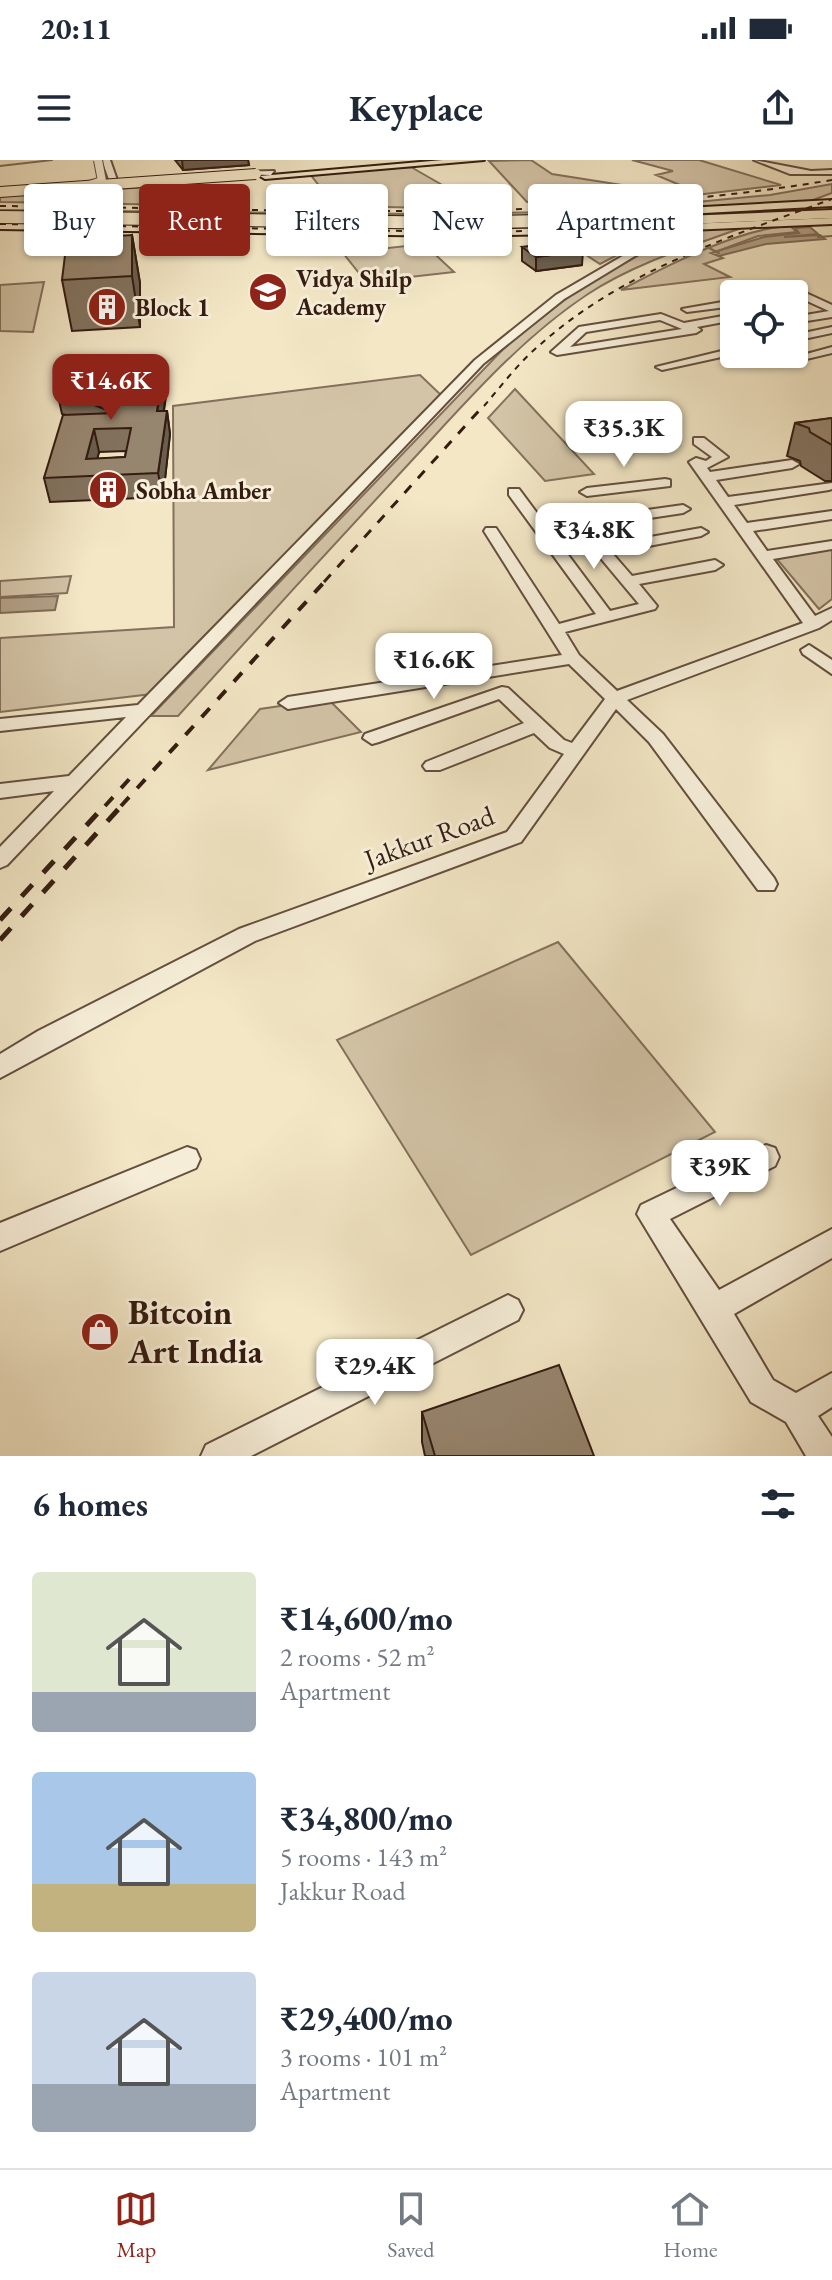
<!DOCTYPE html>
<html lang="en">
<head>
<meta charset="utf-8">
<style>
	:root { --surface:#fff; --page:#f2f2f3; --text:#1f2937; --muted:#747a83; --line:#e0e1e3; --accent:#8f2418 }
	body { margin:0; font-family:"EB Garamond",serif; background:var(--page); color:var(--text); height:100vh; display:flex; flex-direction:column; font-size:30px; white-space:nowrap }
	* { box-sizing:border-box; margin:0 }
	p { font-size:26px; color:var(--muted) }
	.icon { flex:none; width:44px; height:44px; fill:none; stroke:currentColor; stroke-width:2; stroke-linecap:round; stroke-linejoin:round }
	.map { position:relative; height:1296px; overflow:hidden }
	.drawer { display:flex; flex-direction:column; background:var(--surface); flex:1 }
	.drawer>* { flex:none }
	.banner { position:absolute; left:24px; top:24px; width:784px; height:72px; display:flex; gap:16px }
	.fabs { position:absolute; left:720px; top:120px; display:grid; gap:16px }
	.fabs a { display:grid; place-items:center; width:88px; height:88px; border-radius:8px; background:var(--surface); box-shadow:0 2px 6px #0004; font-size:40px }
	.price { position:absolute; translate:-50% -68px; padding:0 18px; border-radius:16px; background:#fff; color:#222; font-size:26px; line-height:52px; filter:drop-shadow(0 2px 4px #0008) }
	.price::after { content:''; position:absolute; left:50%; top:48px; width:24px; height:18px; margin-left:-12px; background:inherit; clip-path:polygon(0 0,100% 0,50% 100%) }
	.price.active { background:var(--accent); color:#fff }
	ul { padding:0; list-style:none }
	li { display:flex; align-items:center; gap:24px; height:200px; padding:0 32px }
	li span { display:grid; place-items:center; flex:none; width:224px; height:160px; border-radius:8px; color:#555 }
	li>.icon { margin-inline-start:auto }
	span .icon { width:96px; height:96px; fill:#fffc; stroke-width:1 }
	li b { font-size:34px }
	h2 { display:flex; justify-content:space-between; align-items:center; height:96px; padding:0 32px; font-size:34px }
	.pill { padding:0 28px; border-radius:8px; background:var(--surface); box-shadow:0 2px 6px #0004; font-size:28px; line-height:72px }
	.pill.active { background:var(--accent); color:#fff }
	.status { display:flex; justify-content:space-between; align-items:center; height:56px; padding:0 40px; background:var(--surface); direction:ltr }
	.status svg { height:22px; fill:currentColor }
	header { display:flex; justify-content:space-between; align-items:center; height:104px; padding:0 32px; background:var(--surface); font-size:36px; font-weight:700 }
	.tab-bar { display:flex; justify-content:space-around; align-items:center; height:112px; border-top:2px solid var(--line); background:var(--surface); font-size:22px; color:var(--muted) }
	.tab-bar a { display:grid; justify-items:center; gap:4px }
	.tab-bar .active { color:var(--accent) }
	.map>svg:first-child { display:block }
	.green { fill:#d3c4a7; stroke:#84705c; stroke-width:2 }
	.water { fill:#b2a288; stroke:#806c58; stroke-width:2 }
	.lines { fill:none; stroke-linecap:round; stroke-linejoin:round }
	.stream { stroke:#806c58; stroke-width:2 }
	.minor-casing { stroke:#644f3e; stroke-width:4 }
	.major-casing { stroke:#341c11; stroke-width:4 }
	.highway-casing { stroke:#341c11; stroke-width:4 }
	.minor { fill:#f7efda; fill-rule:evenodd }
	.major { fill:#f3e7c6; fill-rule:evenodd }
	.highway { fill:#f3e7c6; fill-rule:evenodd }
	.rail-far3 { stroke:#341c11; stroke-width:2; stroke-dasharray:6 6; stroke-linecap:butt }
	.rail-far2 { stroke:#341c11; stroke-width:3; stroke-dasharray:10 10; stroke-linecap:butt }
	.rail-far1 { stroke:#341c11; stroke-width:4; stroke-dasharray:12 12; stroke-linecap:butt }
	.rail { stroke:#341c11; stroke-width:5; stroke-dasharray:16 16; stroke-linecap:butt }
	.minor-bridge-casing { stroke:#644f3e; stroke-width:10; stroke-linecap:butt }
	.major-bridge-casing { stroke:#341c11; stroke-width:12; stroke-linecap:butt }
	.highway-bridge-casing { stroke:#341c11; stroke-width:14; stroke-linecap:butt }
	.minor-bridge { stroke:#f7efda; stroke-width:8 }
	.major-bridge { stroke:#f3e7c6; stroke-width:10 }
	.highway-bridge { stroke:#f3e7c6; stroke-width:12 }
	.wall { fill:#82735f; stroke:#341c11; stroke-width:2; fill-rule:evenodd }
	.shaded-wall { fill:#6a5e4e; stroke:#341c11; stroke-width:2 }
	.building { fill:#97866f; stroke:#341c11; stroke-width:2; fill-rule:evenodd }
	.labels { text-anchor:middle; dominant-baseline:central; stroke-width:6; stroke-linejoin:round; paint-order:stroke }
	.far-poi-label { font-size:24px; font-weight:bold; fill:#341c11; stroke:#f7efda; text-anchor:start }
	.street-label { font-size:28px; fill:#341c11; stroke:#f7efda }
	.near-poi-label { font-size:34px; font-weight:bold; fill:#341c11; stroke:#f7efda; text-anchor:start }
</style>
</head>
<body>
<div class="status"><b>20:11</b><svg viewBox="0 0 49 12"><path d="M0 12V9h3v3zM5 12V6h3v6zM10 12V3h3v9zM15 12V0h3v12zM26 1h20v11H26zM47 4h2v5h-2z"/></svg></div>
<header><svg class="icon" aria-label="menu" viewBox="0 0 24 24"><path d="M4 6h16M4 12h16M4 18h16"/></svg>Keyplace<svg class="icon" aria-label="share" viewBox="0 0 24 24"><path d="M12 15V3M7 8l5-5 5 5M5 13v7h14v-7"/></svg></header>
<div class="map">
<svg width="832" height="1296" viewBox="0 0 832 1296">
	<rect width="100%" height="100%" fill="#f3e7c6"/>
	<filter id="stains"><feTurbulence type="fractalNoise" baseFrequency=".0025" numOctaves="4"/><feColorMatrix values="0 0 0 0 .2 0 0 0 0 .09 0 0 0 0 .02 0 0 0 .5 -.17"/></filter>
	<radialGradient id="worn" r=".72"><stop offset=".6" stop-color="#630" stop-opacity="0"/><stop offset="1" stop-color="#630" stop-opacity=".3"/></radialGradient>
	<path class="green" d="M531,0L552,14L660,31L687,28L656,15L673,11L632,0H699L781,25L636,42H527L489,1Z
		M411,7L484,49L335,46L310,14Z
		M832,24V33L805,43L500,56L0,50L427,54L554,52L655,46L770,35Z
		M182,25L185,45L0,42V36Z
		M790,66L797,72L758,76L712,93L723,98L704,104L730,117L621,130C666,106 740,68 790,66Z
		M744,67C692,86 635,103 588,134C517,181 461,248 404,309C328,391 253,473 178,556H151L509,183L580,128L683,70Z
		M628,72L648,79L600,104L554,74Z
		M424,84L454,112L366,122L343,93Z
		M44,122L33,172L0,171V125Z
		M420,215L442,236L152,534L0,552V478L174,467L173,246Z
		M515,229L594,314L545,321L488,258Z
		M832,389V439L819,449L776,398Z
		M71,416L67,433L0,437V421Z
		M328,539L361,572L208,610L260,549Z
		M558,782L715,972L471,1095L337,880Z"/>
	<path class="water" d="M810,67L818,74L784,77L820,75L825,79L766,84L719,96L711,93L764,77L799,73L795,68Z
		M58,436L55,450L0,453V438Z"/>
	<g class="lines">
		<path class="stream" d="M0,6L52,0
			M576,41L591,42
			M634,73L646,77
			M818,77L832,76
			M658,81L693,86
			M709,88L719,93"/>
		<g class="minor-casing">
			<path id="minor" d="M102,0H110L117,20L142,21L111,25Z
				M754,0L811,11L832,10V14H790Z
				M274,11L271,15L230,14L234,12Z
				M674,66L681,68L564,139L483,204L7,705L0,708V687L54,631L0,638V624L69,616L126,557L0,571V559L138,545L475,200L556,135Z
				M774,122H782L832,145V157L794,163V157L829,151L774,126Z
				M734,140V146L687,152L682,149Z
				M661,154L684,163L734,154V160L697,167L701,170L696,173L557,195L551,192L579,167ZM660,160L682,169L570,187L586,172Z
				M832,167V173L794,181V175Z
				M832,187V193L794,202L788,199Z
				M734,188L735,194L662,210L656,207Z
				M694,278H704L728,297L707,308L710,312L792,300L799,304L792,308L716,320L728,337L832,323V329L829,330L734,345L747,363L832,351V359L753,371L767,391L832,381V389L773,399L815,456L832,448V460L819,468L627,540L663,574L774,718L777,724L774,730H758L649,582L616,549L521,682L255,781L0,918V894L38,871L239,769L507,672L564,594L550,588L534,573L440,610H426L423,606L426,602L524,563L499,539L379,582L372,584L363,578L365,574L502,527L508,528L564,580L572,583L605,539L569,504L288,549L279,543L288,537L562,495L484,371L486,368H496L559,464L596,454L509,335V329H519L610,451L639,444L563,353V347H573L583,359L683,345L690,349L683,353L590,367L605,385L701,368L708,372L701,376L612,393L632,416L715,400L723,405L715,410L639,424L657,446L655,449L565,472L579,495L617,531L803,463L689,302L696,298L706,301L712,297L694,284Z
				M665,319L670,320V326L587,336L580,332L587,328Z
				M809,485L832,500V514L803,494L801,490Z
				M766,985L775,988L779,997L775,1006L670,1059L719,1130L832,1069V1098L734,1154L773,1220L796,1233L832,1213V1247L818,1256L832,1277V1296H806L786,1262L751,1242L637,1054L641,1045Z
				M187,987L196,990L200,999L196,1008L0,1091V1063Z
				M508,1135L518,1140L523,1150L518,1160L251,1296H201L206,1285Z"/>
		</g>
		<g class="major-casing">
			<path id="major" d="M443,0H484L265,19L260,16Z
				M832,40V46L594,59L589,56L594,53Z
				M832,58V64L666,71L661,68L666,65Z
				M0,63L456,70L617,67L622,70L617,73L456,76L0,69Z"/>
		</g>
		<g class="highway-casing">
			<path id="highway" d="M832,50V58L612,67L606,63L612,59Z"/>
		</g>
		<use href="#minor" class="minor"/>
		<use href="#major" class="major"/>
		<use href="#highway" class="highway"/>
		<path class="rail-far3" d="M0,46C277,48 557,66 832,20
			M0,64L464,72L585,70
			M484,246C502,225 520,201 542,183C623,111 732,76 832,39"/>
		<path class="rail-far2" d="M324,422L485,244"/>
		<path class="rail-far1" d="M105,646L133,615
			M121,646L326,420"/>
		<path class="rail" d="M0,760L106,644
			M0,780L123,644"/>
		<g class="minor-bridge-casing">
			<path id="minor-bridge" d="M86,26L102,21L98,0"/>
		</g>
		<g class="major-bridge-casing">
			<path id="major-bridge" d="M0,32L256,14"/>
		</g>
		<g class="highway-bridge-casing">
			<path id="highway-bridge" d="M0,57L463,63L621,59"/>
		</g>
		<use href="#minor-bridge" class="minor-bridge"/>
		<use href="#major-bridge" class="major-bridge"/>
		<use href="#highway-bridge" class="highway-bridge"/>
	</g>
	<path class="wall" d="M175,0H248L249,5L183,10Z
		M132,75L140,123V167L72,171L62,120Z
		M522,87L582,105L536,111L522,101Z
		M164,206L167,228L164,251H167L170,274L163,337L50,342L44,318L66,255L62,254L57,231L154,207ZM126,291L125,297L97,299L99,292Z
		M832,258V321H825L801,306L800,301L787,296L795,263Z
		M422,1252L594,1296H425L422,1282Z"/>
	<path class="shaded-wall" d="M182,0H248L249,5L183,10Z
		M132,75L140,123V167L132,116Z
		M583,91L582,105L536,111V97Z
		M164,206L167,228L160,274L157,251Z
		M167,251L170,274L163,337L158,313Z
		M94,269L99,292L93,316L86,299Z"/>
	<path class="building" d="M132,75V116L62,120L67,79Z
		M568,81L583,91L536,97L522,87Z
		M153,202V207L164,206L157,251H167L158,313L44,318L63,255L115,253L57,231L63,210H75L76,205ZM131,268L125,297L86,299L94,269Z
		M832,258V285L810,272L809,268L795,263Z
		M559,1205L594,1296H435L422,1252Z"/>
	<defs>
		<g id="school-disc" transform="scale(2)"><circle r="9.5" fill="#8f2418" stroke="#f7efda"/><path d="M0-5L7-2L0 1L-7-2ZM-4 1L0 2.5L4 1V4Q0 6-4 4Z" fill="#fff"/></g>
		<g id="building-disc" transform="scale(2)"><circle r="9.5" fill="#8f2418" stroke="#f7efda"/><path d="M-4-6H4V6H1V3H-1V6H-4ZM-2.5-4.3h1.7v1.8h-1.7ZM.8-4.3h1.7v1.8H.8ZM-2.5-1h1.7V.8h-1.7ZM.8-1h1.7V.8H.8Z" fill="#fff"/></g>
		<g id="shop-disc" transform="scale(2)"><circle r="9.5" fill="#8f2418" stroke="#f7efda"/><path d="M-5-2.5h2.3a2.7 3.5 0 0 1 5.4 0H5L5.5 6h-11ZM-1.5-2.5h3a1.5 2.3 0 0 0-3 0Z" fill="#fff"/></g>
	</defs>
	<g fill-rule="evenodd">
		<use href="#school-disc" x="268" y="132"/>
		<use href="#building-disc" x="107" y="147"/>
		<use href="#building-disc" x="108" y="330"/>
		<use href="#shop-disc" x="100" y="1172"/>
	</g>
	<g class="labels">
		<g class="far-poi-label">
			<text x="296" y="118">Vidya Shilp<tspan x="296" dy="28">Academy</tspan></text>
			<text x="135" y="147">Block 1</text>
			<text x="136" y="330">Sobha Amber</text>
		</g>
		<g class="street-label">
			<text transform="translate(429 677) rotate(-20)">Jakkur Road</text>
		</g>
		<g class="near-poi-label">
			<text x="128" y="1152">Bitcoin<tspan x="128" dy="39">Art India</tspan></text>
		</g>
	</g>
	<rect width="100%" height="100%" filter="url(#stains)"/>
	<rect width="100%" height="100%" fill="url(#worn)"/>
</svg>
<div class="fabs">
<a><svg class="icon" aria-label="locate" viewBox="0 0 24 24"><circle cx="12" cy="12" r="6"/><path d="M12 2v4M12 18v4M2 12h4M18 12h4"/></svg></a>
</div>
<b class="price active" style="left:111px;top:262px">₹14.6K</b>
<b class="price" style="left:624px;top:309px">₹35.3K</b>
<b class="price" style="left:594px;top:411px">₹34.8K</b>
<b class="price" style="left:434px;top:541px">₹16.6K</b>
<b class="price" style="left:720px;top:1048px">₹39K</b>
<b class="price" style="left:375px;top:1247px">₹29.4K</b>
<div class="banner">
<a class="pill">Buy</a>
<a class="pill active">Rent</a>
<a class="pill">Filters</a>
<a class="pill">New</a>
<a class="pill">Apartment</a>
</div>
</div>
<section class="drawer">
<h2>6 homes<svg class="icon" aria-label="filters" viewBox="0 0 24 24"><path d="M4 7h16M4 17h16"/><circle cx="9" cy="7" r="2"/><circle cx="15" cy="17" r="2"/></svg></h2>
<ul>
<li><span style="background:linear-gradient(#dfe7d0 75%,#9aa5b1 0)"><svg class="icon" aria-label="home" viewBox="0 0 24 24"><path d="M3 11l9-7 9 7M6 9v11h12V9"/></svg></span><div><b>₹14,600/mo</b><p>2 rooms · 52 m²</p><p>Apartment</p></div></li>
<li><span style="background:linear-gradient(#a9c7e8 70%,#c2b280 0)"><svg class="icon" aria-label="home" viewBox="0 0 24 24"><path d="M3 11l9-7 9 7M6 9v11h12V9"/></svg></span><div><b>₹34,800/mo</b><p>5 rooms · 143 m²</p><p>Jakkur Road</p></div></li>
<li><span style="background:linear-gradient(#c9d6e8 70%,#9aa5b1 0)"><svg class="icon" aria-label="home" viewBox="0 0 24 24"><path d="M3 11l9-7 9 7M6 9v11h12V9"/></svg></span><div><b>₹29,400/mo</b><p>3 rooms · 101 m²</p><p>Apartment</p></div></li>
</ul>
</section>
<nav class="tab-bar">
<a class="active"><svg class="icon" aria-label="map" viewBox="0 0 24 24"><path d="M3 6l6-2 6 2 6-2v14l-6 2-6-2-6 2zM9 4v14M15 6v14"/></svg>Map</a>
<a><svg class="icon" aria-label="saved" viewBox="0 0 24 24"><path d="M7 4h10v16l-5-4-5 4z"/></svg>Saved</a>
<a><svg class="icon" aria-label="home" viewBox="0 0 24 24"><path d="M3 11l9-7 9 7M6 9v11h12V9"/></svg>Home</a>
</nav>
</body>
</html>
